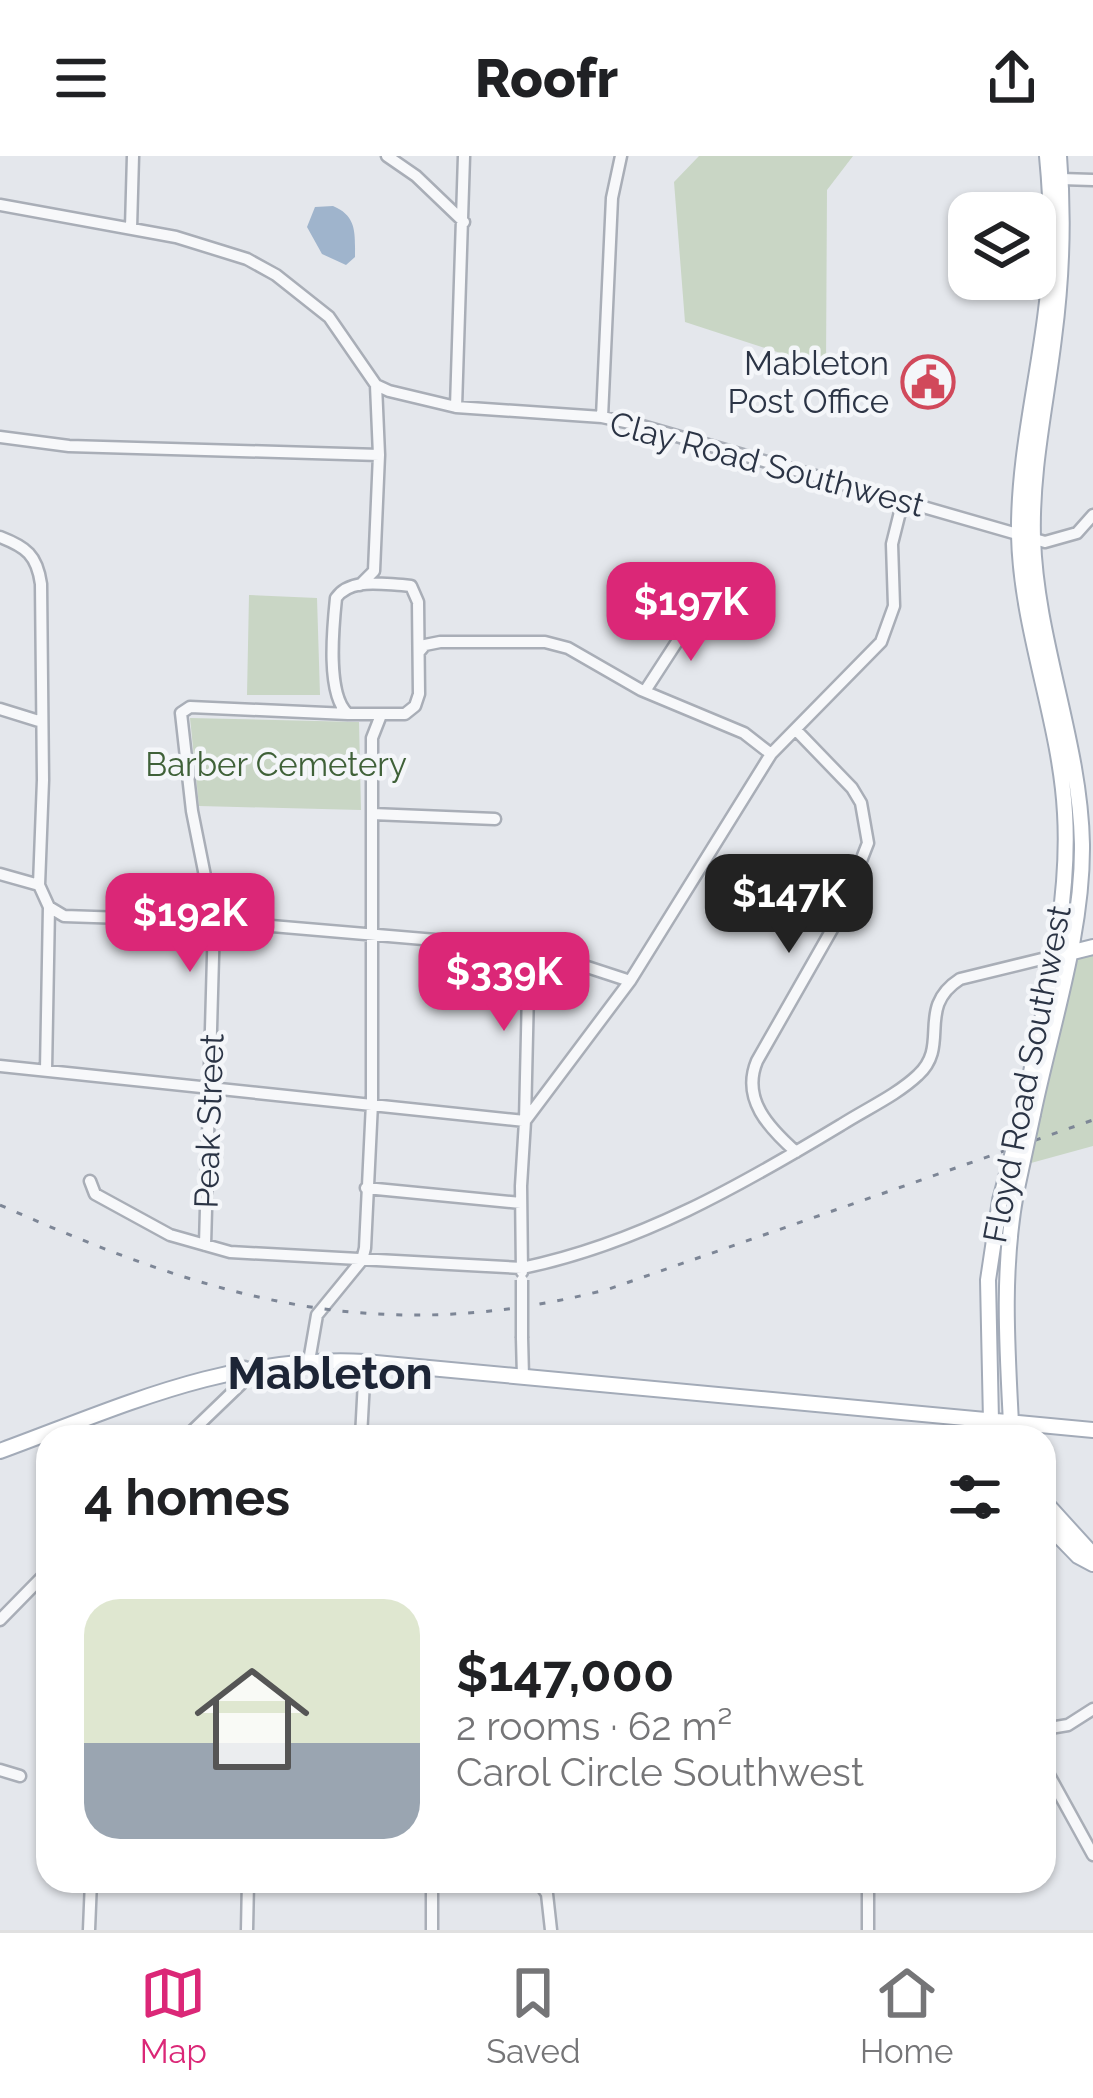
<!DOCTYPE html>
<html lang="en">
<head>
<meta charset="utf-8">
<style>
	:root { --surface:#fff; --page:#f2f2f2; --text:#202124; --muted:#757577; --line:#e0e0e0; --accent:#db2777 }
	body { margin:0; font-family:Raleway,sans-serif; background:var(--page); color:var(--text); height:100vh; display:flex; flex-direction:column; font-size:45px; white-space:nowrap }
	* { box-sizing:border-box; margin:0 }
	p { font-size:39px; color:var(--muted) }
	.icon { flex:none; width:66px; height:66px; fill:none; stroke:currentColor; stroke-width:2; stroke-linecap:round; stroke-linejoin:round }
	.map { position:relative; flex:1; overflow:hidden }
	.sheet { position:absolute; left:36px; top:1269px; width:1020px; height:468px; display:flex; flex-direction:column; background:var(--surface); border-radius:36px; box-shadow:0 3px 9px #0004 }
	.sheet>* { flex:none }
	.controls { position:absolute; left:948px; top:36px; display:grid; gap:24px }
	.controls a { display:grid; place-items:center; width:108px; height:108px; border-radius:24px; background:var(--surface); box-shadow:0 3px 9px #0004; font-size:60px }
	.price { position:absolute; translate:-50% -102px; padding:0 27px; border-radius:24px; background:var(--accent); color:#fff; font-size:39px; line-height:78px; filter:drop-shadow(0 3px 6px #0008) }
	.price::after { content:''; position:absolute; left:50%; top:72px; width:36px; height:27px; margin-left:-18px; background:inherit; clip-path:polygon(0 0,100% 0,50% 100%) }
	.price.selected { background:#222; color:#fff }
	ul { padding:0; list-style:none }
	li { display:flex; align-items:center; gap:36px; height:300px; padding:0 48px }
	li span { display:grid; place-items:center; flex:none; width:336px; height:240px; border-radius:36px; color:#555 }
	li>.icon { margin-inline-start:auto }
	span .icon { width:144px; height:144px; fill:#fffc; stroke-width:1 }
	li b { font-size:51px }
	h2 { display:flex; justify-content:space-between; align-items:center; height:144px; padding:0 48px; font-size:51px }
	header { display:flex; justify-content:space-between; align-items:center; height:156px; padding:0 48px; background:var(--surface); font-size:54px; font-weight:800 }
	.tabs { display:flex; justify-content:space-around; align-items:center; height:168px; border-top:3px solid var(--line); background:var(--surface); font-size:33px; color:var(--muted) }
	.tabs a { display:grid; justify-items:center; gap:6px }
	.tabs .selected { color:var(--accent) }
	.map>svg:first-child { display:block }
	.green { fill:#c9d6c5 }
	.water { fill:#9fb4cc }
	.lines { fill:none; stroke-linecap:round; stroke-linejoin:round }
	.minor-casing { stroke:#a9aeb7; stroke-width:15 }
	.major-casing { stroke:#a3abb8; stroke-width:18 }
	.minor { stroke:#f7f8fa; stroke-width:10 }
	.major { stroke:#fff; stroke-width:14 }
	.rail { stroke:#7d8696; stroke-width:3; stroke-dasharray:6 12; stroke-linecap:butt }
	.minor-bridge-casing { stroke:#a9aeb7; stroke-width:15; stroke-linecap:butt }
	.major-bridge-casing { stroke:#a3abb8; stroke-width:18; stroke-linecap:butt }
	.minor-bridge { stroke:#f7f8fa; stroke-width:10 }
	.major-bridge { stroke:#fff; stroke-width:14 }
	.labels { text-anchor:middle; dominant-baseline:central; stroke-width:9; stroke-linejoin:round; paint-order:stroke }
	.poi-label { font-size:33px; fill:#2b3445; stroke:#f4f6f9; text-anchor:end }
	.street-label { font-size:33px; fill:#2b3445; stroke:#f4f6f9 }
	.park-label { font-size:33px; fill:#3f6138; stroke:#f4f6f9 }
	.district-label { font-size:45px; font-weight:bold; fill:#1d2536; stroke:#f4f6f9 }
</style>
</head>
<body>
<header><svg class="icon" aria-label="menu" viewBox="0 0 24 24"><path d="M4 6h16M4 12h16M4 18h16"/></svg>Roofr<svg class="icon" aria-label="share" viewBox="0 0 24 24"><path d="M12 15V3M7 8l5-5 5 5M5 13v7h14v-7"/></svg></header>
<div class="map">
<svg width="1093" height="1774" viewBox="0 0 1093 1774">
	<rect width="100%" height="100%" fill="#e4e7ec"/>
	<path class="green" d="M699,0H853L827,34L826,212L685,166L674,26Z
		M249,439L317,442L320,539H247Z
		M190,562L359,566L361,654L199,650Z
		M1093,790V990L1031,1007L1067,799Z"/>
	<path class="water" d="M333,50C357,60 355,77 355,101L346,109L322,98L307,71L315,51Z"/>
	<g class="lines">
		<g class="minor-casing">
			<path id="minor" d="M387,0L416,20L464,66
				M1061,23L1093,24
				M0,49L176,81L247,103L276,119L329,161L376,229L389,235L456,251L602,261L635,268L1045,386L1077,377L1093,359
				M131,72L133,0
				M456,251L464,0
				M602,261L612,42L621,0
				M0,281L69,290L379,299
				M0,381C26,391 37,399 41,428L43,624L39,729L49,751L46,914
				M360,429L374,415L379,299L376,229
				M402,429L411,430L418,446L419,538L415,550L405,558H348C326,539 333,471 336,442C350,422 380,428 402,429Z
				M419,496L425,489L440,486H545L568,492L641,534L744,577L771,598
				M645,535L697,455
				M0,553L42,566
				M796,574L852,632L861,647L868,687L839,761L757,905C741,943 769,972 796,996
				M372,658L495,663
				M0,718L39,729
				M49,751L64,760L214,765L529,792L630,825
				M0,910L525,965L529,792
				M90,1025L95,1038L170,1079L230,1096L522,1112C638,1088 740,1030 841,969C866,953 897,939 918,919C951,889 915,852 960,823L1054,800
				M366,1032L521,1047
				M205,1089L214,765L192,655L181,557L190,551L348,558
				M522,1116L521,1030L525,965L630,825L771,598L881,486L894,450L892,388L903,344
				M522,1182L523,1221
				M309,1205L317,1159L362,1104L365,1092L372,947V582L381,559
				M186,1281L241,1228L245,1211
				M361,1281L365,1206
				M0,1464L48,1415
				M1044,1573L1068,1569L1093,1553
				M1044,1610L1093,1699
				M0,1614L20,1620
				M538,1725L547,1738L551,1774
				M868,1725V1774
				M89,1774L91,1725
				M247,1774L248,1725
				M432,1774V1725"/>
		</g>
		<g class="major-casing">
			<path id="major" d="M1065,798L1093,791
				M1033,958C1051,871 1083,778 1082,688C1080,585 1036,485 1033,382C1031,314 1046,249 1054,182C1062,121 1064,61 1059,0
				M1022,962C1040,862 1071,760 1065,657C1060,564 1021,474 1019,379C1018,303 1037,229 1046,154C1053,103 1052,51 1047,0
				M996,1281L991,1265L988,1124L1000,1044
				M1015,1281L1011,1267C1007,1190 1002,1113 1016,1037
				M0,1295C125,1249 229,1199 365,1206L1093,1274
				M1044,1345L1093,1399
				M1044,1365L1078,1400L1093,1408"/>
		</g>
		<use href="#minor" class="minor"/>
		<use href="#major" class="major"/>
		<path class="rail" d="M0,1049C212,1143 377,1193 609,1133L1093,964"/>
		<g class="minor-bridge-casing">
			<path id="minor-bridge" d="M522,1124V1182"/>
		</g>
		<g class="major-bridge-casing">
			<path id="major-bridge" d="M1016,1037L1033,958
				M1000,1044L1022,962"/>
		</g>
		<use href="#minor-bridge" class="minor-bridge"/>
		<use href="#major-bridge" class="major-bridge"/>
	</g>
	<defs>
		<g id="civic-ring" transform="scale(2.7)"><circle r="9.5" fill="#f4f6f9" stroke="#d1495b" stroke-width="1.5"/><path d="M-.6-6.5H3V-4.5H.6V-3L4-1V1h2V6H-6V1h2V-1L-.6-3ZM-1.2 2.5V6h2.4V2.5Z" fill="#d1495b"/></g>
	</defs>
	<g fill-rule="evenodd">
		<use href="#civic-ring" x="928" y="226"/>
	</g>
	<g class="labels">
		<g class="poi-label">
			<text x="889" y="207">Mableton<tspan x="889" dy="38">Post Office</tspan></text>
		</g>
		<g class="street-label">
			<text transform="translate(767 308) rotate(15)">Clay Road Southwest</text>
			<text transform="translate(1027 918) rotate(-79)">Floyd Road Southwest</text>
			<text transform="translate(209 965) rotate(-88)">Peak Street</text>
		</g>
		<g class="park-label">
			<text x="276" y="608">Barber Cemetery</text>
		</g>
		<g class="district-label">
			<text x="330" y="1217">Mableton</text>
		</g>
	</g>
</svg>
<div class="controls">
<a><svg class="icon" aria-label="layers" viewBox="0 0 24 24"><path d="M12 4l9 5-9 5-9-5zM3 14l9 5 9-5"/></svg></a>
</div>
<b class="price" style="left:691px;top:508px">$197K</b>
<b class="price selected" style="left:789px;top:800px">$147K</b>
<b class="price" style="left:190px;top:819px">$192K</b>
<b class="price" style="left:504px;top:878px">$339K</b>
<section class="sheet">
<h2>4 homes<svg class="icon" aria-label="filters" viewBox="0 0 24 24"><path d="M4 7h16M4 17h16"/><circle cx="9" cy="7" r="2"/><circle cx="15" cy="17" r="2"/></svg></h2>
<ul>
<li><span style="background:linear-gradient(#dfe7d0 60%,#9aa5b1 0)"><svg class="icon" aria-label="home" viewBox="0 0 24 24"><path d="M3 11l9-7 9 7M6 9v11h12V9"/></svg></span><div><b>$147,000</b><p>2 rooms · 62 m²</p><p>Carol Circle Southwest</p></div></li>
</ul>
</section>
</div>
<nav class="tabs">
<a class="selected"><svg class="icon" aria-label="map" viewBox="0 0 24 24"><path d="M3 6l6-2 6 2 6-2v14l-6 2-6-2-6 2zM9 4v14M15 6v14"/></svg>Map</a>
<a><svg class="icon" aria-label="saved" viewBox="0 0 24 24"><path d="M7 4h10v16l-5-4-5 4z"/></svg>Saved</a>
<a><svg class="icon" aria-label="home" viewBox="0 0 24 24"><path d="M3 11l9-7 9 7M6 9v11h12V9"/></svg>Home</a>
</nav>
</body>
</html>
